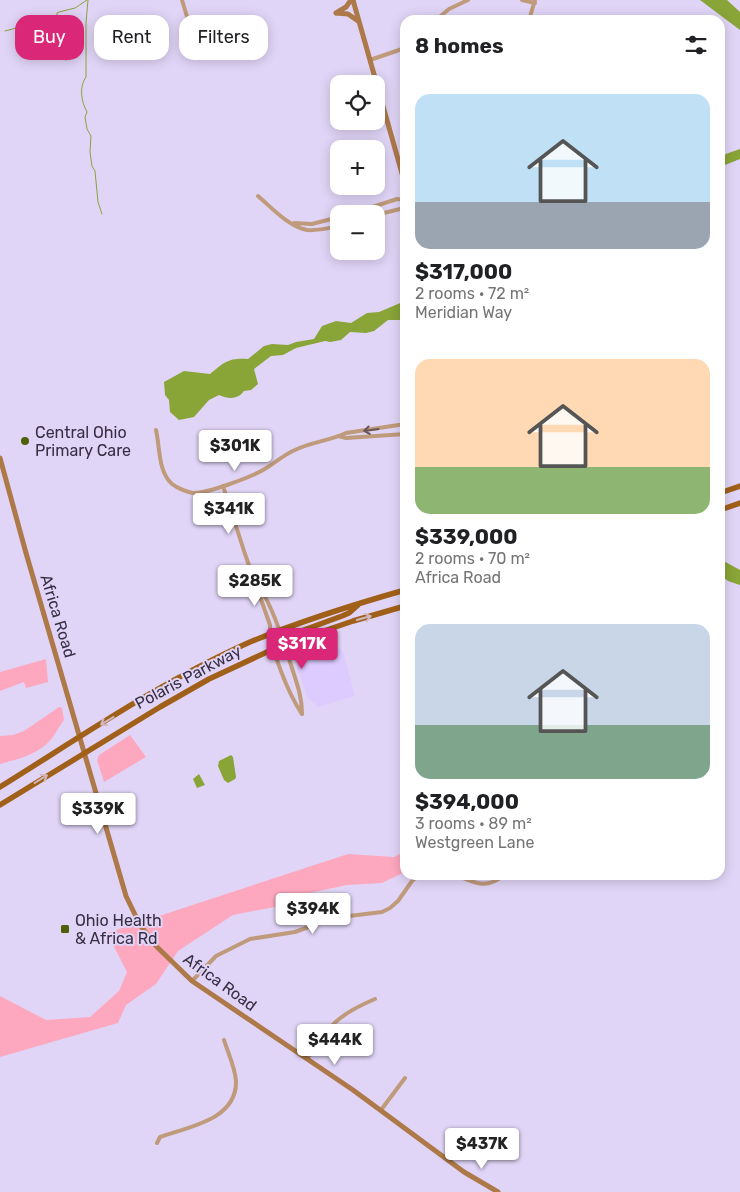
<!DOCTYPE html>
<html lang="en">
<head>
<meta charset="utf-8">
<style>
	:root { --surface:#fff; --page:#f6f6f6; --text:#202124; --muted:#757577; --accent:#db2777 }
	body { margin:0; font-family:Rubik,sans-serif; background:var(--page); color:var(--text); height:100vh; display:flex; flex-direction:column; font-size:19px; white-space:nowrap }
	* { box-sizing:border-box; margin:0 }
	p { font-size:16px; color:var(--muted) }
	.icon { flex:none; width:28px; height:28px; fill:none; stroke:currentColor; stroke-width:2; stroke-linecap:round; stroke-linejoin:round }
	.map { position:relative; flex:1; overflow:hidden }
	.sheet { position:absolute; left:400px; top:15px; width:325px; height:865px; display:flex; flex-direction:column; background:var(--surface); border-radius:15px; box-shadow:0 2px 12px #0003 }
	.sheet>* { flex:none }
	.top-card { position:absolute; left:15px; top:15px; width:310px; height:45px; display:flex; gap:10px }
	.tools { position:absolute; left:330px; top:75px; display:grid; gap:10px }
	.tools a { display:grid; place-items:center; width:55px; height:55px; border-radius:10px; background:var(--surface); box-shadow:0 2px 12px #0003; font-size:25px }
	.price { position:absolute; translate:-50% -42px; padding:0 11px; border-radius:5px; background:#fff; color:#222; font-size:16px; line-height:32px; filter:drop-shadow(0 1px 2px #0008) }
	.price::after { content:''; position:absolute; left:50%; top:30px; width:15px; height:11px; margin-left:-8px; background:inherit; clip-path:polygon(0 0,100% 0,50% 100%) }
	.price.active { background:var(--accent); color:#fff }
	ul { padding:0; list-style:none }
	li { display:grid; align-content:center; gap:10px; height:265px; padding:0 15px }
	li span { display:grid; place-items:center; height:155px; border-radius:15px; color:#555 }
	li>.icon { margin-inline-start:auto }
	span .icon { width:90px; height:90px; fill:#fffc; stroke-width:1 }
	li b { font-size:21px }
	h2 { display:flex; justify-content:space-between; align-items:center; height:60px; padding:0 15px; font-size:21px }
	.tag { padding:0 18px; border-radius:15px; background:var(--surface); box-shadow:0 2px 12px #0003; font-size:18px; line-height:45px }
	.tag.active { background:var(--accent); color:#fff }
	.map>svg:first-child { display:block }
	.built { fill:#ddcafe }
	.green { fill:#fea8bf }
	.water { fill:#89a437 }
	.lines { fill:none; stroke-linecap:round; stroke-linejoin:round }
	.stream { stroke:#89a437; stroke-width:1 }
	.street { stroke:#bf9a7b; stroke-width:4 }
	.secondary { stroke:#ae7948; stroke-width:5 }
	.primary { stroke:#a16019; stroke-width:5.5 }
	.oneway { stroke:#675457 }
	.oneway2 { stroke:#d1b8c0 }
	.poi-dot { fill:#4e6006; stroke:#e1d5f7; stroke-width:2 }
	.labels { text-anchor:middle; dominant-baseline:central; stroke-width:4; stroke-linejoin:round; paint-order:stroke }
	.poi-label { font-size:16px; fill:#372e44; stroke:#e1d5f7; text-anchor:start }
	.street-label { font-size:16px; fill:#372e44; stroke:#e1d5f7 }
</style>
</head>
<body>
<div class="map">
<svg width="740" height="1192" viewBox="0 0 740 1192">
	<rect width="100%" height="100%" fill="#e1d5f7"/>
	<path class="built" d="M331,643L340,648L343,652L355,696L317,707L315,703L308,699L297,667L298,663L303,652Z"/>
	<path class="green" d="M46,659L48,682L26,688L24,682L0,691V672Z
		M59,707L62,708L64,720C60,725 57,731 53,737C40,754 19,759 0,764V736L13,735L24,731Z
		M130,735L146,757L104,782L97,760L99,755Z
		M405,851V872L382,883L347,885L310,893L285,905L233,915L178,951L156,984L126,1005L118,1023L0,1057V996L46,1020L90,1017L119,991L127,972L107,933L348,854L394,857Z"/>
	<path class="water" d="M700,0H727L740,12V30Z
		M69,24L71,26L68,57L66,61C57,48 67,46 49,36V33Z
		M740,149V159L720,167V156Z
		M405,301V320H388L374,331L366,333L350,332L341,340L330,342L325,341L296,348L283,355L271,356L254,369L258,384L251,390L244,391C237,400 229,399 219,395L209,400L194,417L179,420L170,412L169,400L165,395L164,382L184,371L210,374C225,362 228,358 248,359L264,346L272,344L288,345L296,342L314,339L322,326L336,321L351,323L367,313L379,312Z
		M720,559L740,570V585L728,581L720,575Z
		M231,755L233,757L236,777L235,779L228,783L224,780L218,766L219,761Z
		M199,774L205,785L197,788L193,779Z"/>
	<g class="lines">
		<path class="stream" d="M88,0L86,23V77C79,87 81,101 87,112L85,117L87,129L91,136L90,152L92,166L95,171L98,202L102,214
			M5,31L32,24L36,20C40,23 45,26 50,24L51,19L57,17V13L59,12L75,8L87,0"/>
		<path class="street" d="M182,0L199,57
			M522,0L535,3
			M436,20L449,9L468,0
			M529,20L535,0
			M370,60L405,48
			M258,196C272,208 289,227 307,230C317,231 329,228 339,226
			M351,214L397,199L405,200
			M376,215L400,209L405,205
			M294,223L312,224L339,217
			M156,430C160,447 158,472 172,484C177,488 187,492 193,493C206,494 251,477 263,470C274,464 283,455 295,450C311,442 329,441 346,433L405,424
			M338,436L346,438L405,434
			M223,486L245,554L270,625C269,647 289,695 302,714
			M259,586C274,610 282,638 291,665C296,681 302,696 302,713
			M456,875C475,883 486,890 504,875
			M192,981L216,956L250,939L295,932L333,918L382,912L390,908L398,901L412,881L419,875
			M307,1059C330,1025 337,1015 375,999
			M381,1110L405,1078
			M157,1143L160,1137C188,1127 237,1120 236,1081C235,1067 228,1053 224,1040"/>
		<path class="secondary" d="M353,0L405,184
			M336,13L348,14L358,21
			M336,13L346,7L351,0
			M0,458L26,553L126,896L140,925L157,947L192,981L353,1090L464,1172L498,1192"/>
		<path class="primary" d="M720,493L740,486
			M720,510L740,503
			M275,648L282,638L342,616L349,613L358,605
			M0,787C82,736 162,681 250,642C301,621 352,605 405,590
			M0,805L160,707L209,679L280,646L353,621L405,606"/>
	</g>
	<defs><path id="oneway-shaft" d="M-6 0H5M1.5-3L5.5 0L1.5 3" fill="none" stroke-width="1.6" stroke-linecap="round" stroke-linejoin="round" transform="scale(1.25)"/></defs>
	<use class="oneway" href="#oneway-shaft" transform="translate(371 430) rotate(172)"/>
	<g class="oneway2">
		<use href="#oneway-shaft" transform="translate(364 618) rotate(-16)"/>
		<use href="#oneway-shaft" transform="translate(107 721) rotate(149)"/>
		<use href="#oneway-shaft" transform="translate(41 779) rotate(-32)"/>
	</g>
	<g class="poi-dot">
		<circle cx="25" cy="441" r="5"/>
		<rect x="60" y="924" width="10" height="10" rx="2.5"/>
	</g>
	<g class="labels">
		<g class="poi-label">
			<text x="35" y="432">Central Ohio<tspan x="35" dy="18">Primary Care</tspan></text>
			<text x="75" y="920">Ohio Health<tspan x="75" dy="18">&amp; Africa Rd</tspan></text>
		</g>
		<g class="street-label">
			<text transform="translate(58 616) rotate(73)">Africa Road</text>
			<text transform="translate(188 677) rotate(-28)">Polaris Parkway</text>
			<text transform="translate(220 982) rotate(36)">Africa Road</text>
		</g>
	</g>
</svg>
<div class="tools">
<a><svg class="icon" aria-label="locate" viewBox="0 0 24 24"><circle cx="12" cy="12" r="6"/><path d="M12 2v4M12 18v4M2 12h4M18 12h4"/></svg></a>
<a>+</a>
<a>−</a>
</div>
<b class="price" style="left:235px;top:472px">$301K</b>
<b class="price" style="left:229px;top:535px">$341K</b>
<b class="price" style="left:255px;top:607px">$285K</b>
<b class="price active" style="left:302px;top:670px">$317K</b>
<b class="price" style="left:98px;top:835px">$339K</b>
<b class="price" style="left:313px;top:935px">$394K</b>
<b class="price" style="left:335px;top:1066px">$444K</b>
<b class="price" style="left:482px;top:1170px">$437K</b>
<div class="top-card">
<a class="tag active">Buy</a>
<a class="tag">Rent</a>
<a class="tag">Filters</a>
</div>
<section class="sheet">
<h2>8 homes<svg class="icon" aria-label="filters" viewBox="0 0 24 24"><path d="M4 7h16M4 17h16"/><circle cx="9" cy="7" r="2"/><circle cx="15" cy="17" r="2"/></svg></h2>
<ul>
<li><span style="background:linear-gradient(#bfe0f5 70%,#9aa5b1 0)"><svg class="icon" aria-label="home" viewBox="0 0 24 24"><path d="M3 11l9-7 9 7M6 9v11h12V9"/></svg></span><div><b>$317,000</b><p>2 rooms · 72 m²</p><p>Meridian Way</p></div></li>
<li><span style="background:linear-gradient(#ffd9b3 70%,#8fb573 0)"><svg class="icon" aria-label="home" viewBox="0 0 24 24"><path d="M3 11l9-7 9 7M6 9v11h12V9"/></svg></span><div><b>$339,000</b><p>2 rooms · 70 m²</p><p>Africa Road</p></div></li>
<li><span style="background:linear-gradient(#c9d6e8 65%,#7fa58c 0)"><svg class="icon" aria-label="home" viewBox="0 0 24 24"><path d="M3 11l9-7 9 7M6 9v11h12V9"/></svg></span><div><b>$394,000</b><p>3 rooms · 89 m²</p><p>Westgreen Lane</p></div></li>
</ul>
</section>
</div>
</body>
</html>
